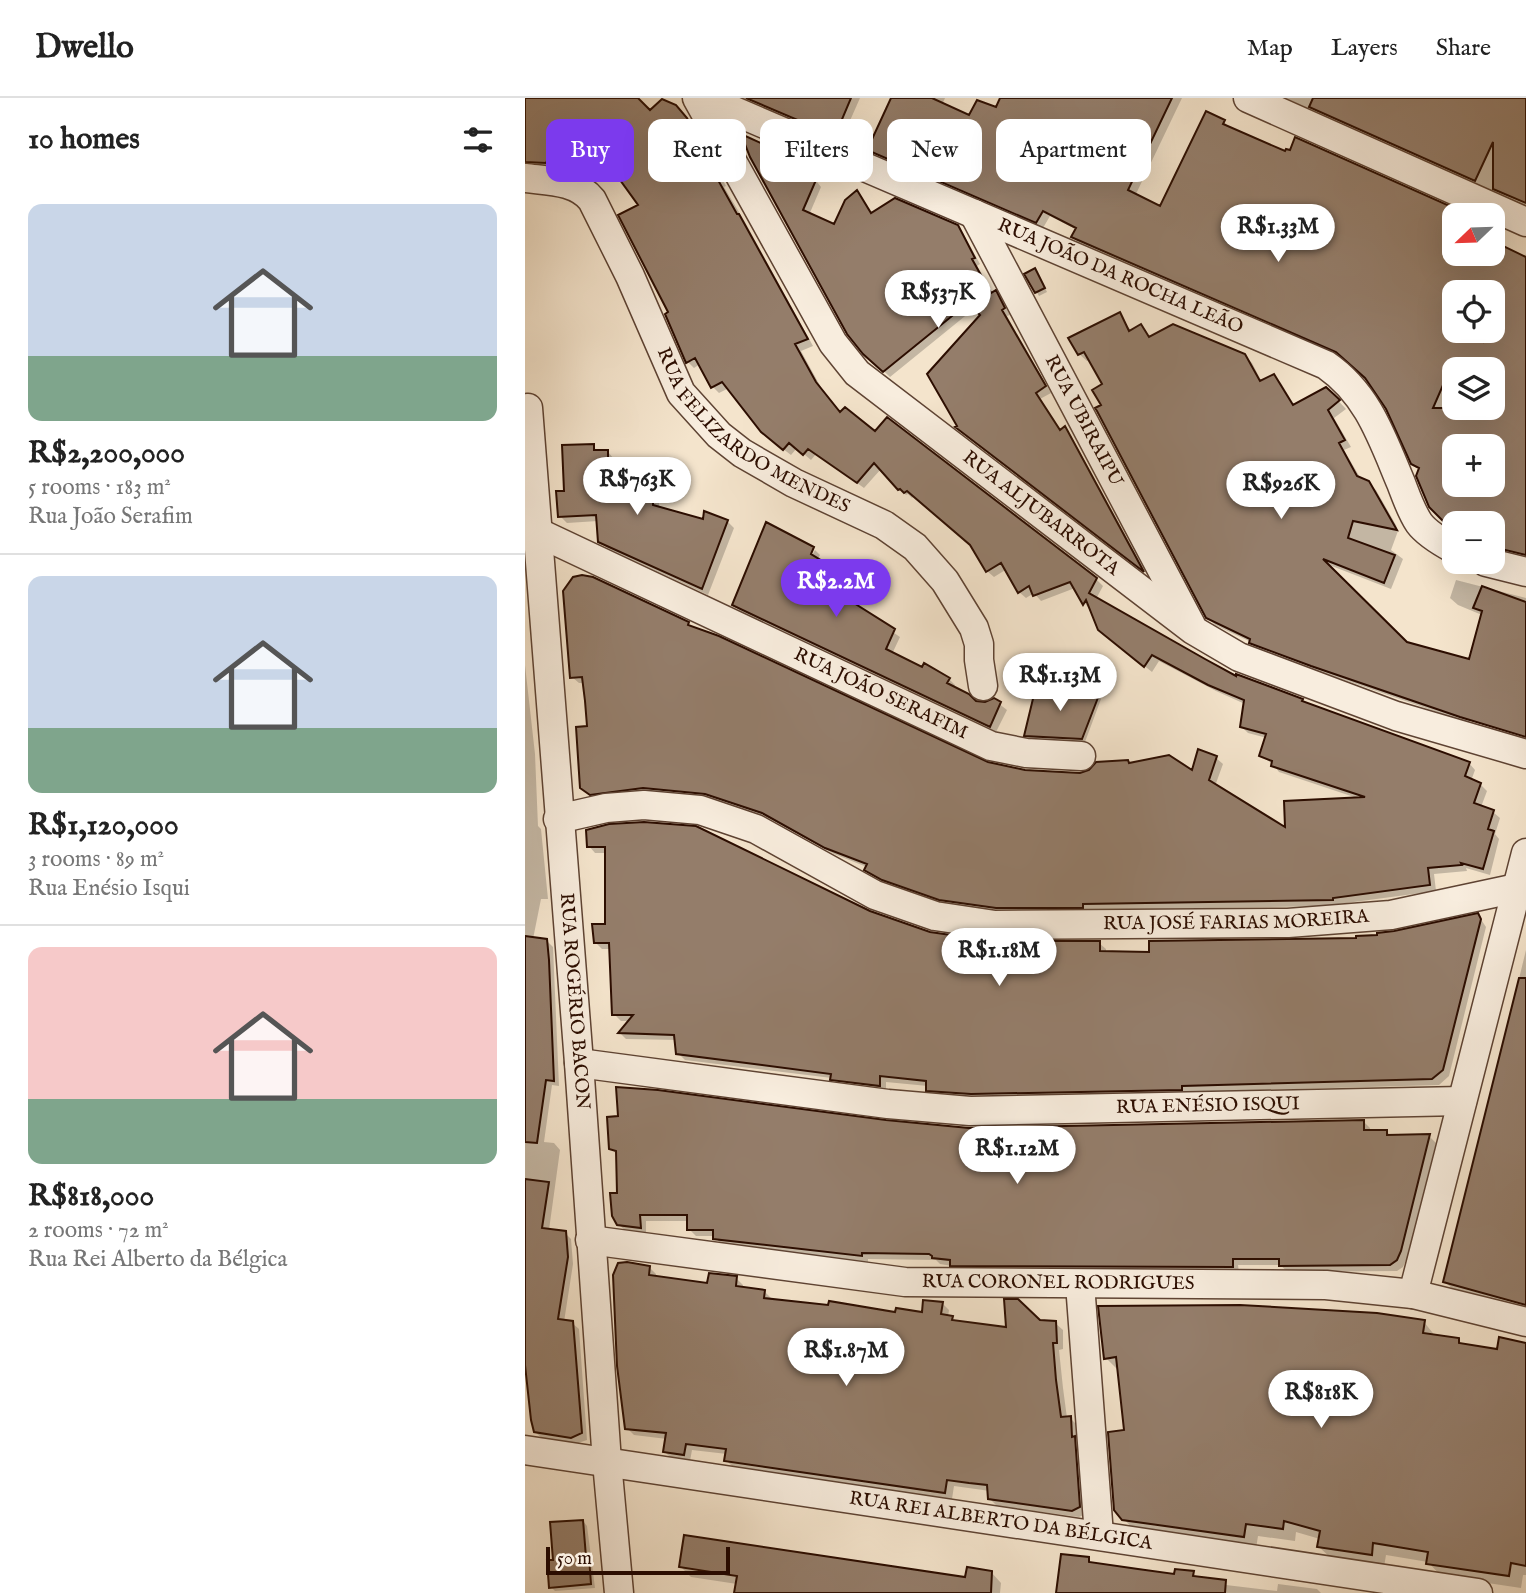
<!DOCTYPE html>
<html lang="en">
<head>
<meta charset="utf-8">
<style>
	:root { --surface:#fff; --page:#f6f6f6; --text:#222; --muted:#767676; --line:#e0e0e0; --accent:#7c3aed }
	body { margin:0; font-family:"IM FELL English",serif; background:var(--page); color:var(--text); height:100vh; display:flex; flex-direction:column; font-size:26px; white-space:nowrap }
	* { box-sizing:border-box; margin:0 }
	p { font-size:23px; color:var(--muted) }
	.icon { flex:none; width:38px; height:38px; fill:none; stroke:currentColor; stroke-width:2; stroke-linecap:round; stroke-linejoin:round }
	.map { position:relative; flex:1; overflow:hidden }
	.side { display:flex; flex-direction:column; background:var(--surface); width:525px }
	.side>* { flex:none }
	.hud { position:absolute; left:21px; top:21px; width:665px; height:63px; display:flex; gap:14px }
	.needle { width:46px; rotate:247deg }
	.buttons { position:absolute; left:917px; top:105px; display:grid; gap:14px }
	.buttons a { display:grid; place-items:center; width:63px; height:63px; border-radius:14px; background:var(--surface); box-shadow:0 7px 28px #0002; font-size:35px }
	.scale { position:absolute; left:21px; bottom:18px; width:184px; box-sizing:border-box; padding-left:7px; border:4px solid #2c0d00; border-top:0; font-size:19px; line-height:24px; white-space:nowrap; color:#2c0d00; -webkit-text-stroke:5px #f8edde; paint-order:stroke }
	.price { position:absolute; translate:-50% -60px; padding:0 16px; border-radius:24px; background:#fff; color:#222; font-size:23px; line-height:46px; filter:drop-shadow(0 2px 4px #0008) }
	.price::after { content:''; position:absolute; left:50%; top:42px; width:21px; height:16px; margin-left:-10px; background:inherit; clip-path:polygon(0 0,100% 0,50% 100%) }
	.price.selected { background:var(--accent); color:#fff }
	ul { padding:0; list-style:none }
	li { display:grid; align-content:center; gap:14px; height:371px; padding:0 28px }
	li+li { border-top:2px solid var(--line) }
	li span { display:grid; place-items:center; height:217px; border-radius:14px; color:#555 }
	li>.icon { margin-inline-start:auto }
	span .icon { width:126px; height:126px; fill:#fffc; stroke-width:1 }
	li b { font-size:30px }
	h2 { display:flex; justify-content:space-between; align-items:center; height:84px; padding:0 28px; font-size:30px }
	.tag { padding:0 24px; border-radius:14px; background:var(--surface); box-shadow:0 7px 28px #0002; font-size:24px; line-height:63px }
	.tag.selected { background:var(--accent); color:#fff }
	header { display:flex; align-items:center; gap:42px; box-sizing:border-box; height:98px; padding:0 35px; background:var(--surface); border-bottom:2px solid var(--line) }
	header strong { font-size:33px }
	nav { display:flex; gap:38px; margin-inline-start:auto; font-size:24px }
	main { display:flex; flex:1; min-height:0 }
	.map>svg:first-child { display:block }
	.shadow { fill:#0003; fill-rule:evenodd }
	.building { fill:#947d6a; stroke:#2c0d00; stroke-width:2; fill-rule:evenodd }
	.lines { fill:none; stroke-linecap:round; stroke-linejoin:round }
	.street-casing { stroke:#5e4333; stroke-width:31 }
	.street { stroke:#f8edde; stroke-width:28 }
	.labels { text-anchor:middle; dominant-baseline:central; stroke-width:7; stroke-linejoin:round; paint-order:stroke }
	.street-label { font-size:19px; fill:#2c0d00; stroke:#f8edde }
</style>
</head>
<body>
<header>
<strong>Dwello</strong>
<nav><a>Map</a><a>Layers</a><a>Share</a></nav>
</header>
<main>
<section class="side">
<h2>10 homes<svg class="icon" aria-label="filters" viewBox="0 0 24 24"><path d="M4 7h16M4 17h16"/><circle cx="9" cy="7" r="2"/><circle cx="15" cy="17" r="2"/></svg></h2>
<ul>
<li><span style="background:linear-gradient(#c9d6e8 70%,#7fa58c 0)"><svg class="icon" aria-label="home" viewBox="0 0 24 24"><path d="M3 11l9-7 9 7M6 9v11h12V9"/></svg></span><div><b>R$2,200,000</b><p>5 rooms · 183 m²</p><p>Rua João Serafim</p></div></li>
<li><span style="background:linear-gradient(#c9d6e8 70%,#7fa58c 0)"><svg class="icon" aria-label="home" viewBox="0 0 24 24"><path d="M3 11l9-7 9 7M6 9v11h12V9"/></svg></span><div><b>R$1,120,000</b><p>3 rooms · 89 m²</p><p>Rua Enésio Isqui</p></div></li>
<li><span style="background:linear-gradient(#f6c9c9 70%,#7fa58c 0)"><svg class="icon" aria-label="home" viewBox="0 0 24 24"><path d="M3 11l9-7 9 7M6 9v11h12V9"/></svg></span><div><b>R$818,000</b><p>2 rooms · 72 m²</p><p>Rua Rei Alberto da Bélgica</p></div></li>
</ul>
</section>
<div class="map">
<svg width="1001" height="1495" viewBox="0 0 1001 1495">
	<rect width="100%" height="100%" fill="#f4e4cc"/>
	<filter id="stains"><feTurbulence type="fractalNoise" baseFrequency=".00286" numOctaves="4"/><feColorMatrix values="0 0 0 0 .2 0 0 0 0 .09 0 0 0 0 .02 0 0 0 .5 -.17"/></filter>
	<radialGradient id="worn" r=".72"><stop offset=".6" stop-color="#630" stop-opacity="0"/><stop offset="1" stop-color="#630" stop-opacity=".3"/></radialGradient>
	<path class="shadow" d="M0,0H110L124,14L149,8L170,30L201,88L199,89L220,124L288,248L276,253L298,293L316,316L350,336L571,481L578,488L571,501L712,580L777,602L781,607L944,665L950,672L946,683L955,686L962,693L956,709L968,714L975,720L970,736L974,741L965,777L941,770L942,773L909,776L911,793L814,806V808L564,812V816H479L422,808L365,788L348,778L341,772L342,769L309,756L245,721L188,702H73L63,696L56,689L64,630L60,585H54L47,579L163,526L169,531L462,666L500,673L555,676L605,667L668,674L691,660L698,666L690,688L762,732L835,701L754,674L748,666L736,658L742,640L723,635L716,628L720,606L691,593L634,563L627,574L582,538L550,490L516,503L509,495L501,500L494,494L482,471L469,479L462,473L448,448L389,398L387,400L383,396L381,397L356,371L339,390L291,356L286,362L272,350L266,357L245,341L204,290L194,295L188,289L175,266L169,270L163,264L145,214L115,107L75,52L70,65L54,58L53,62L34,55L27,71H0Z
		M217,0H335L316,43Z
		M368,0H420L417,7L445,20L472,11L477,0H657L610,98L636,110L699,24L705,30L761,56L765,54L771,42L941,117H929V156H968L969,130L976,136L971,147L999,160L1001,156V461L968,453V425H929V433L906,408L895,372L887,365L863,311L842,281L820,260L554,146L548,139L552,132L525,118L518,130L351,58L344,51ZM929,194H968V233H929ZM929,271H968V310H929ZM929,348H968V387H929Z
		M760,0H1001V108L992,104Z
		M227,58L282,71L296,89L284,117L310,128L332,95L347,116L432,129L438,135L455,166L452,168L468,196L470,195L476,200L485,217L482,218L526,295L515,301L536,333L540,330L545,336L621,474L438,335L457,217L450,210L365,279L347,262Z
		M513,175L522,194L514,198L502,177Z
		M594,216L607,234L616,228L626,240L719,257L727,265L737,284L749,278L756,285L770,308L803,292L821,311L809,320L826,349L819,352L836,381L851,392L871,427L873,433L866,452L878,461L866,491L799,465L881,546L945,563L957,517L933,507L925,500L931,482L1001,500V596L952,586L944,625L733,552L726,544L690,527L682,519L578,308L580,287L565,261L562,263L554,256L545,241Z
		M68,348L73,354H83L89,361V370H101L108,377L109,385H127L134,392V411L180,423H202L209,430L183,497L82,450L75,443L73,423L42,425L35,418L40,395Z
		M290,452L295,457L292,462L328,486L319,501L375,539L367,556L424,581L430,587L429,590L451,605L460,606L469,602L482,612L471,634L215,513L209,507L283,465Z
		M0,567L10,656L13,728L16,731L23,801H16L8,841L21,842L28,849L34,988L27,987L19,1044L29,1045L35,1052L24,1132L40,1135L46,1141L48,1166L39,1224L47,1225L54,1231L62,1342L53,1345L17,1340L10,1334L4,1273H0Z
		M573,598L576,601L560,644L504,640L501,637L543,599Z
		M63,733L344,814L404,835L467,845H574L581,851V855L626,856L833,842L953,817L961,829L924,978L914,987L663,994V998L453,1002L409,998L403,992V988L361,984V994L314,988L307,980L160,962L153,955L152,942L101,941L95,935L105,923H96L89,916L86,851H77L70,844L81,827V755H70L64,748Z
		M1001,852V1215L933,1196L920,1184Z
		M838,1023L845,1030V1033H861L866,1038H904L911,1045L882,1160L878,1169L872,1173L763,1174L755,1167H713L714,1175L433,1174L427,1168L415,1166L411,1162L343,1161V1164L196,1147L190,1138H171L164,1131V1123H121V1136L101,1133L93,1126V1058L86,1050L361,1024L444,1031Z
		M124,1169L131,1176V1179L184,1187L211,1180L218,1187V1191L240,1194L247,1201L372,1216L398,1215L417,1205L424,1212L423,1219L432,1225L483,1231L514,1224L530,1225L538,1232V1251L534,1252L538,1290L542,1320H545L552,1327L561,1416L554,1419L472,1408L465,1401V1393L429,1388L427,1401L208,1369L201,1362L202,1356L167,1352L165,1363L147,1361L140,1354L142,1341L109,1337L102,1330Z
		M899,1224L911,1239L933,1242L940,1248L974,1253L1001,1247V1477H998L996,1490L916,1478L903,1464L861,1457L859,1469L807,1461L794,1449L795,1441L771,1434L770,1443L733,1438L731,1451L611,1434L598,1420L601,1333L593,1272L581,1260Z
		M58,1423L62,1428L70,1490L30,1493L26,1489L30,1464Z
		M563,1461L568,1466L651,1478L668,1475L676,1484L752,1493L753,1486L792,1491L796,1495H534Z
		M156,1469L442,1481L466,1474L476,1485L475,1495H211L212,1486L166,1479Z"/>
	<path class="building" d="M0,0H113L125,12L137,1L151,7L162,20L195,81L193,82L212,116H214L283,241L270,246L291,284L315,314L320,309L350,333L362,319L572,480L564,495L680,561L711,578V576L778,601L777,603L945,664L940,678L956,685L949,705L969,712L963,731L969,733L958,771L936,765L937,767L903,770L905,787L808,800V802L558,806V810H471L414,802L357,782L339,772L342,766L300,750L237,715L180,696L118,690L65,697L55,690L51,629L62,628L60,603L57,579L45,580L38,493L48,479L57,477L68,479L164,524L163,527L194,538L463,664L500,672L555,675L564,672L571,664L603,662L604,665L644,657L667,672L673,651L692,658L684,682L760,729L759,703L840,699L746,668L747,663L734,658L741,636L715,629L719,602L683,587L627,557L619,569L573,532L561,502L558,507L545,484L508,498L504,488L493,495L476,465L461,474L445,447L382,393L379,395L375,391L373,392L349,365L332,385L283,351L278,357L264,345L258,352L236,334L197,284L186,290L170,260L161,265L140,216L143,214L93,117L113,107L69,46L63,59L48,52L46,57L27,50L21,65L0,64Z
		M221,0H326L310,38Z
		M366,0H407L444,17L452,2L471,9L475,0H647L603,92L635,108L681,13L700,22L698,26L760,53L761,51L765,52L770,39L936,113L935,117H929V156H968V143L1001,159V457L968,449V425H920L904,409L891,378L894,370L886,366L861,311L840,280L811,254L546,139L551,130L518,113L511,125L342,52ZM929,194H968V233H963L958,244L929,233ZM925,271H968V310H908ZM929,348H968V387H929Z
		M788,0H1001V105L968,91V44L950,83L784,9Z
		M216,36L273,62L283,70L291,82L278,112L309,126L320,102L332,92L346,115L370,100L433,127L450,160L447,161L466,195L471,192L480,210L477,212L521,288L511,295L535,332L540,328L619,474L430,329L432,328L402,276L455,217L443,205L358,274L338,256L322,236L225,59Z
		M510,170L520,190L510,195L499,176Z
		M595,214L604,233L616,226L624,239L648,226L720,256L735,283L749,276L768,307L801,289L815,302L803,312L820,342L814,345L832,378L844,383L872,432L828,423L823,440L870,457L859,485L798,461L882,544L944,561L957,513L948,510L957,488L1001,504V639L935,619L786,568L724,545L725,541L681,520L572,313L570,310L576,307L567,292L577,286L559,254L553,257L543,240Z
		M69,346V352H83V368L102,369L103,384H128V407L178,421L179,413L203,422L177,491L73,444L71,417L33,419L31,393H39L37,347Z
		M241,424L289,449L286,456L322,478L313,495L370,531L361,551L397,569L399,565L425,580L422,585L444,596L451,603L460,604L469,600L476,604L465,629L207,507Z
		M512,584L542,596L546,588L574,597L557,641L499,638Z
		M119,724L171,728L345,813L405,834L468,843H575V853L624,854V843L831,840V838L852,837V835L869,833L953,815L956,821L918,972L907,981L657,988V992L446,996L401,993V983L355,978V988L305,982L306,976L151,956L149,937L93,935L108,917H87L84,845H69L67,826H80V749H62L61,732L84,726Z
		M0,838L22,841L24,862L29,983L21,982L12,1045L0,1044Z
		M994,880H1001V1207L918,1184Z
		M91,989L133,992L361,1022L444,1030L839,1022V1032H862V1037L905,1036L876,1153L872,1162L865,1167L754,1168V1161H708V1169L425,1168V1162L407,1160V1158L404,1156L337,1155V1158L188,1141V1132H162V1117H115L116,1130L92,1127L87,1118L85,1095H92L91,1053L84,1051L82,1019L93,1018Z
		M0,1081L24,1084L17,1130L41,1133L43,1159L33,1221L48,1223L57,1335L46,1340L9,1334L6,1322L0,1267Z
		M102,1164L125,1168L124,1177L182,1185L184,1175L212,1178L211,1188L240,1192L239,1200L303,1207L304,1203L370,1214L371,1210L397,1214L398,1202L418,1204L416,1216L428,1218L427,1222L481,1229L479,1201H493L515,1222L531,1223L532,1245H528L531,1282L536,1319L546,1318L547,1339L550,1338L555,1409L547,1413L463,1401L462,1387L444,1385L422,1382L420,1395L199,1363L201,1351L161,1346L159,1357L138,1354L141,1335L100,1331L92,1268L88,1177L93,1165Z
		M715,1207L852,1215L900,1222L898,1235L934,1240V1245L972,1251L974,1239L1001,1245V1468L986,1465L984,1478L901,1466L903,1454L848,1445L847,1457L792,1449L795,1433L759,1423L758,1431L721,1426L719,1439L597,1422L589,1412L583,1334L599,1332L591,1259L579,1261L573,1208Z
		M58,1422L61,1459H64L66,1486L24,1490L22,1462H28L25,1424Z
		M159,1437L440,1479L442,1469L467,1473L466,1495H209L212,1478L154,1469Z
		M536,1456L564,1459V1464L613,1471L649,1476L650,1471L669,1473L668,1478L701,1482L700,1495H531Z"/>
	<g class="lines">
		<g class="street-casing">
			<g id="street">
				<path id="s1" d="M172,0L308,245L332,275L668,532L714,559L871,618L1001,656"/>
				<path id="s2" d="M179,0L801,267C843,296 857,340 876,385C881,398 886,413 894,425C902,436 918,445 929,451"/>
				<path d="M723,0L1001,124"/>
				<path id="s3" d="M0,80C23,83 51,82 67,102L105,178L156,295L194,337L217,355L269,385L359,427L390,449L420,483L449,530L454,546V562L458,588"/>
				<path id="s4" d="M449,116L666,527"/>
				<path id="s5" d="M3,310L54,965L82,1364L94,1495"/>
				<path id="s6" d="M12,434L466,648L501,655L556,658"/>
				<path d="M961,464L1001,474"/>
				<path id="s7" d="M33,721L81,710L119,707L175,712L231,731L350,797L410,818L470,827L763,825L866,817L992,790"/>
				<path id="s8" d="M54,965L363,1006L445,1013L937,1003"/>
				<path id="s9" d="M65,1142L380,1184L801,1187L888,1196L1001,1224"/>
				<path d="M555,1186L574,1437"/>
				<path d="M888,1196L1001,755"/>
				<path id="s10" d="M0,1352L953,1495"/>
			</g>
		</g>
		<use href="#street" class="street"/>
	</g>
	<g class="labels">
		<g class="street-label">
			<text stroke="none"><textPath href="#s2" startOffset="453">RUA JOÃO DA ROCHA LEÃO</textPath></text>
			<text stroke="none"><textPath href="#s4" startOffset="234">RUA UBIRAIPU</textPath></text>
			<text stroke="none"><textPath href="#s3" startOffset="364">RUA FELIZARDO MENDES</textPath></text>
			<text stroke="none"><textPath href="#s1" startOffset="550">RUA ALJUBARROTA</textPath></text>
			<text stroke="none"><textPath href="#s6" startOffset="380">RUA JOÃO SERAFIM</textPath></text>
			<text stroke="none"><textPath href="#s7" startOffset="704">RUA JOSÉ FARIAS MOREIRA</textPath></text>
			<text stroke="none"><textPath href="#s5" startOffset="595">RUA ROGÉRIO BACON</textPath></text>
			<text stroke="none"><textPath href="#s8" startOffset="632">RUA ENÉSIO ISQUI</textPath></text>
			<text stroke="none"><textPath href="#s9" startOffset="471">RUA CORONEL RODRIGUES</textPath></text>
			<text stroke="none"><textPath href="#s10" startOffset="481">RUA REI ALBERTO DA BÉLGICA</textPath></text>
		</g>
	</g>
	<rect width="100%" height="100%" filter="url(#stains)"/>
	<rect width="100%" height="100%" fill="url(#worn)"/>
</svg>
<div class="buttons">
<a><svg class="needle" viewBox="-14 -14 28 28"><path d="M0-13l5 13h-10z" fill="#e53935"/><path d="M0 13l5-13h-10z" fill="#767676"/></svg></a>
<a><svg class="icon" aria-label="locate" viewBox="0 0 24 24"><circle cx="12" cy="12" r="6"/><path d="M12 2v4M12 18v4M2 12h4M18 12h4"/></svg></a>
<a><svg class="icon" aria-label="layers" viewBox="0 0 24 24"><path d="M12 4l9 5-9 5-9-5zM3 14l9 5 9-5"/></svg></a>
<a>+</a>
<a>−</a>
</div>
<div class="scale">50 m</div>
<b class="price" style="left:753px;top:166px">R$1.33M</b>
<b class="price" style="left:413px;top:232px">R$537K</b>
<b class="price" style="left:112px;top:419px">R$763K</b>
<b class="price" style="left:756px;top:423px">R$926K</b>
<b class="price selected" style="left:311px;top:521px">R$2.2M</b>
<b class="price" style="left:535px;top:615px">R$1.13M</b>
<b class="price" style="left:474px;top:890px">R$1.18M</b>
<b class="price" style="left:492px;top:1088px">R$1.12M</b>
<b class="price" style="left:321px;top:1290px">R$1.87M</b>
<b class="price" style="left:796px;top:1332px">R$818K</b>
<div class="hud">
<a class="tag selected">Buy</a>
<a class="tag">Rent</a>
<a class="tag">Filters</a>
<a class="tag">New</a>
<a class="tag">Apartment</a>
</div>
</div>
</main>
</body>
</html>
